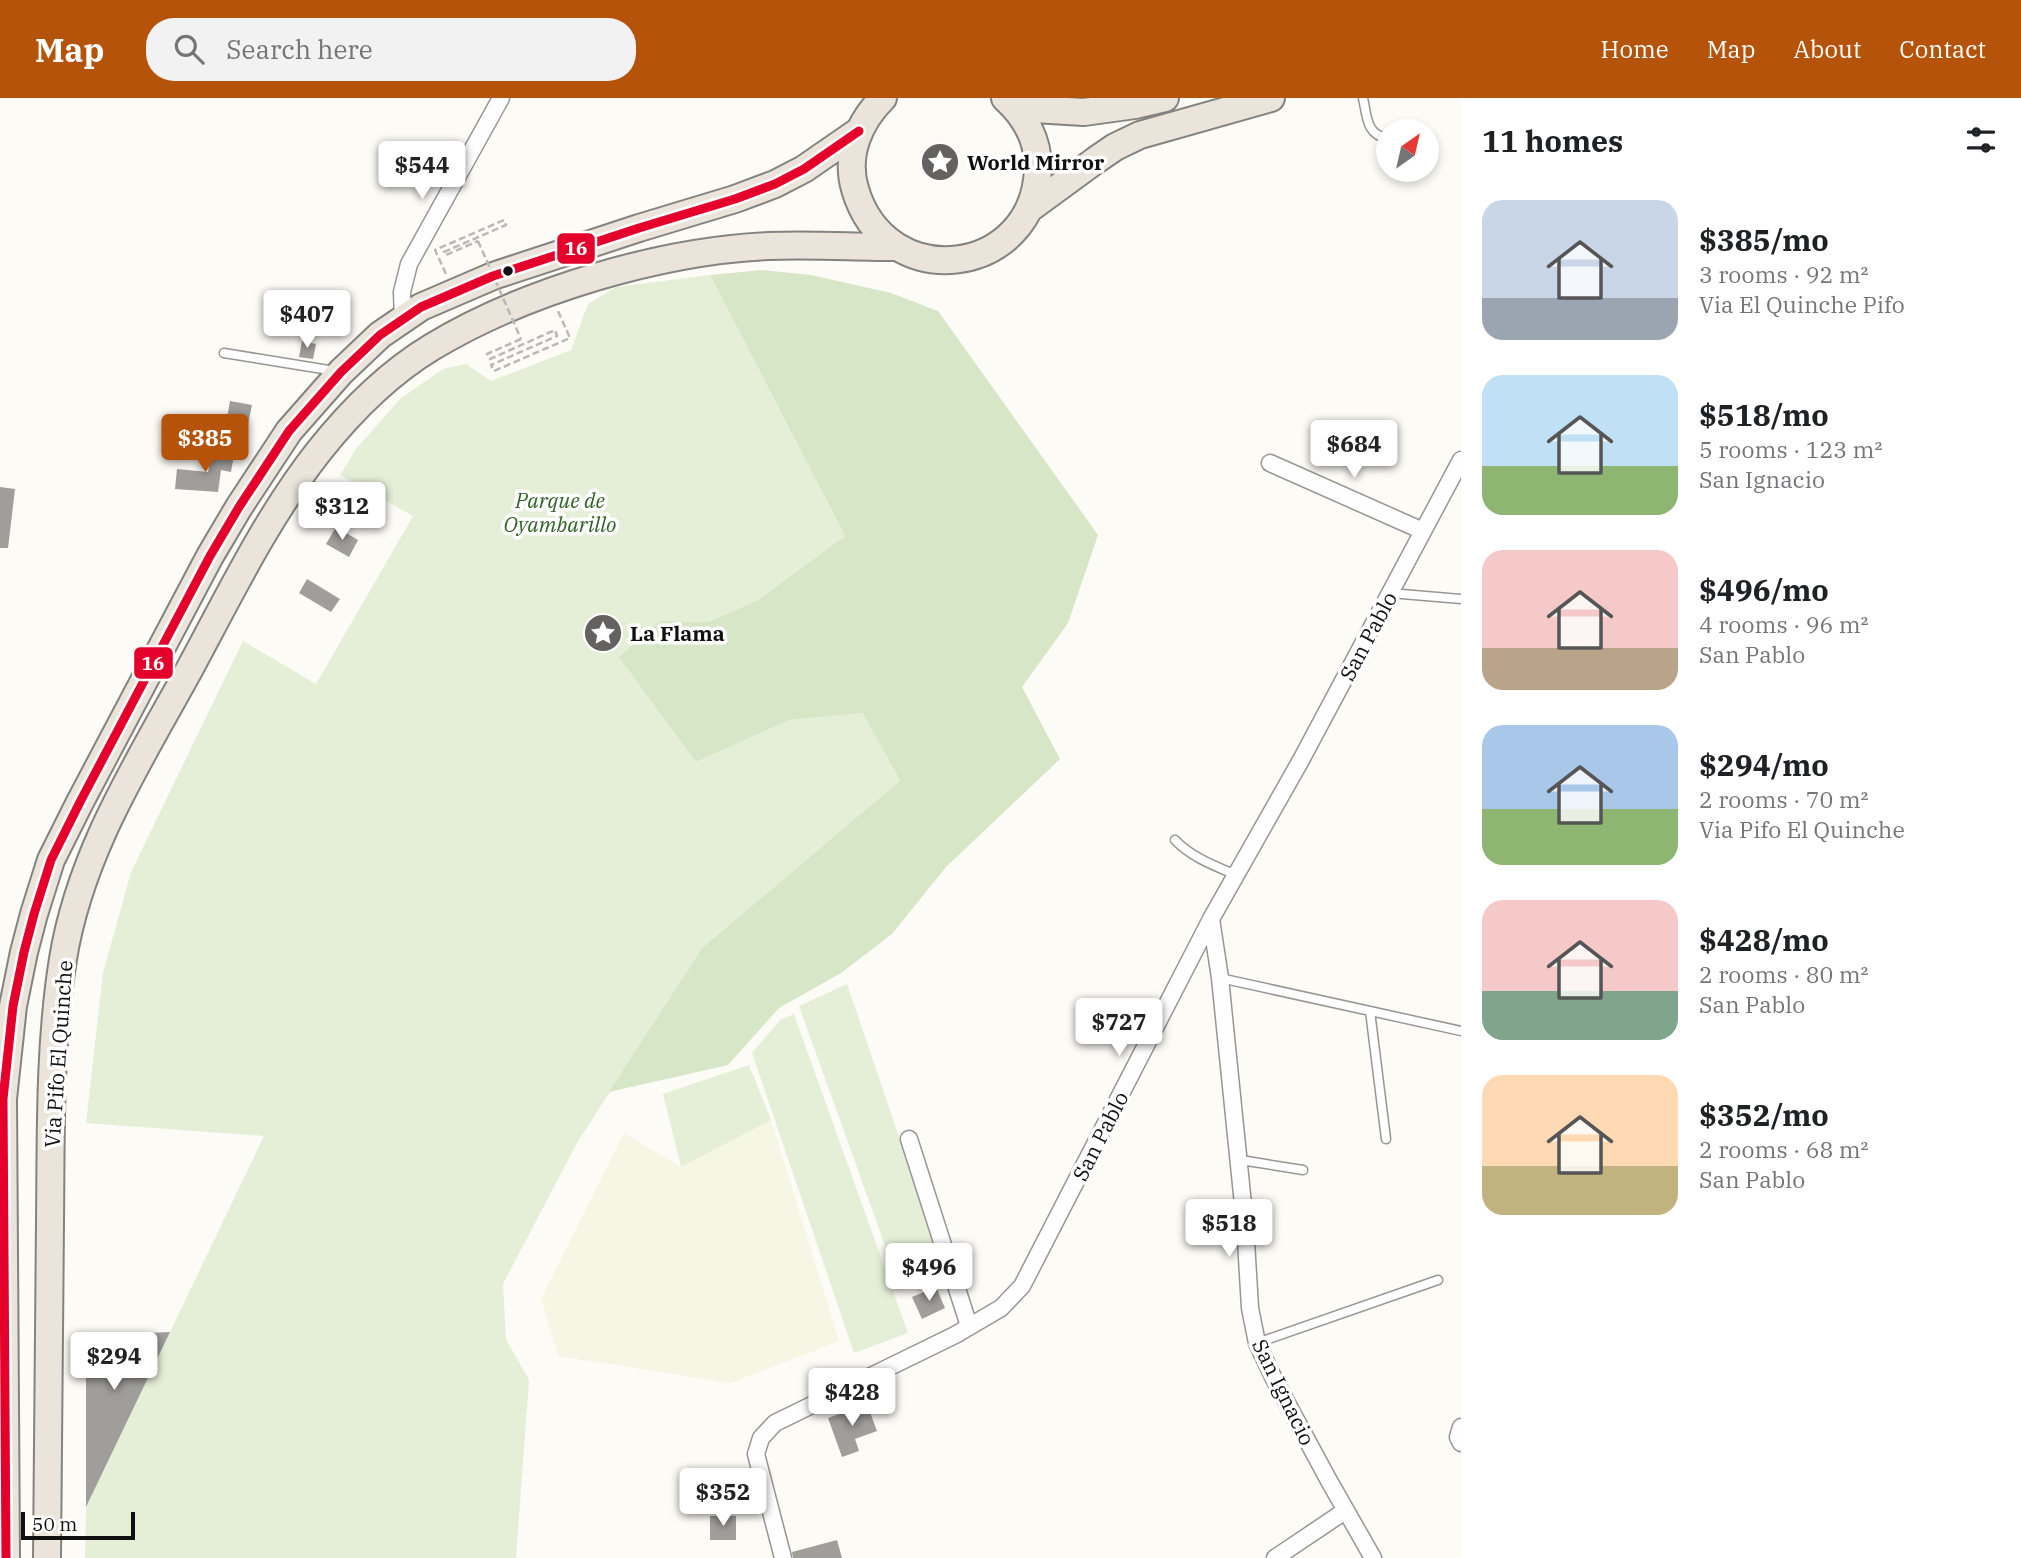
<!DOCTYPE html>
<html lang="en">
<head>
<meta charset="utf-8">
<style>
	:root { --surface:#fff; --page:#f2f2f2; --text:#202124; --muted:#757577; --accent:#b45309 }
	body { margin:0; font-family:"IBM Plex Serif",serif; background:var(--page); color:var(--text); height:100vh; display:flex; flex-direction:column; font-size:26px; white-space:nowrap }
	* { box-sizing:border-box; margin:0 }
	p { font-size:23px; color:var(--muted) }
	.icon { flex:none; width:38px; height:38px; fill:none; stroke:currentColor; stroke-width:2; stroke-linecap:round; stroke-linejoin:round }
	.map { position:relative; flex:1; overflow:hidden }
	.details { display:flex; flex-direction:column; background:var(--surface); width:560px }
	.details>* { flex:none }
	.needle { width:46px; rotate:34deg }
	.tools { position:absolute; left:1376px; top:21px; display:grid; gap:14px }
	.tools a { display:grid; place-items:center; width:63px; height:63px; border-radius:50%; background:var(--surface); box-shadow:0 4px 10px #0003; font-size:35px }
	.scale { position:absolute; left:21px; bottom:18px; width:114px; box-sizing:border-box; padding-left:7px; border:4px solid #101010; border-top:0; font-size:19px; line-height:24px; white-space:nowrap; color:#101010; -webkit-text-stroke:5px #fff; paint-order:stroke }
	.price { position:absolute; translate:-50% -60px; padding:0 16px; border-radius:7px; background:#fff; color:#222; font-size:23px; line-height:46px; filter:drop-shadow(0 2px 4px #0008) }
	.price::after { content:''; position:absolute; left:50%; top:42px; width:21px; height:16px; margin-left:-10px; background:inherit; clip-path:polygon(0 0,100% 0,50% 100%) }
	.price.current { background:var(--accent); color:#fff }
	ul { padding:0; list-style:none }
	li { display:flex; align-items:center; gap:21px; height:175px; padding:0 21px }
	li span { display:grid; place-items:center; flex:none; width:196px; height:140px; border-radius:21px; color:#555 }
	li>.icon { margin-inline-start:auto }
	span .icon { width:84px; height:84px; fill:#fffc; stroke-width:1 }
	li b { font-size:30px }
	h2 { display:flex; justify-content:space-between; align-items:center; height:84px; padding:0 21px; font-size:30px }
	header { display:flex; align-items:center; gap:42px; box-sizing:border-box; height:98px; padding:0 35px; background:var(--accent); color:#fff }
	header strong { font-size:33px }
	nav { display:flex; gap:38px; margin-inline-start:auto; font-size:24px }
	.search { width:490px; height:63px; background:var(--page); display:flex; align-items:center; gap:18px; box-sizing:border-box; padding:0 24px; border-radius:28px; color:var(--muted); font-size:26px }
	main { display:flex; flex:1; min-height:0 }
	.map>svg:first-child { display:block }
	.farmland { fill:#f6f6e4 }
	.green { fill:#e5efd8 }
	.forest { fill:#d6e6c7 }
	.building { fill:#a09e9b }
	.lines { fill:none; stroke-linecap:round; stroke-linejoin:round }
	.service-casing { stroke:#969694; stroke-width:11 }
	.minor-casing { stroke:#969694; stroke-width:19 }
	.trunk-casing { stroke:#848381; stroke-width:30 }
	.path { stroke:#b9b9b8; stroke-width:2.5; stroke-dasharray:7 3.5; stroke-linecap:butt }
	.service { stroke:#fffefe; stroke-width:8 }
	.minor { stroke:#fffefe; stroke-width:16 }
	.trunk { stroke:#eae4da; stroke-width:26 }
	.path-bridge { stroke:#b9b9b8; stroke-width:2.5; stroke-dasharray:7 3.5; stroke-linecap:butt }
	.bus-1-casing { stroke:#fff; stroke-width:14 }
	.bus-1 { stroke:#e4002b; stroke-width:9 }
	.bus-dot { fill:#101010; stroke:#fff; stroke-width:2.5 }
	.labels { text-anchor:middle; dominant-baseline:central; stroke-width:7; stroke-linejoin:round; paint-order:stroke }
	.poi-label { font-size:21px; font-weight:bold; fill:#101010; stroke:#fff; text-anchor:start }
	.park-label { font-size:21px; font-style:italic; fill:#306226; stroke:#fff }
	.street-label { font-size:21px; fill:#101010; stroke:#fff }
	.line-badge { stroke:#fff; stroke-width:2.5 }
	.badge-label { font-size:19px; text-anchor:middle; font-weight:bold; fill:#fff }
</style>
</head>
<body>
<header>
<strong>Map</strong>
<div class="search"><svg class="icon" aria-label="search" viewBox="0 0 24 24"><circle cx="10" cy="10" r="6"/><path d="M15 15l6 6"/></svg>Search here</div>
<nav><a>Home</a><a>Map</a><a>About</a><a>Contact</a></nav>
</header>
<main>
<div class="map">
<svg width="1461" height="1460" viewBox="0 0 1461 1460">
	<rect width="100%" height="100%" fill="#fcfbf6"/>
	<path class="farmland" d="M771,1022L839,1243L731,1285L558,1258L541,1201L624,1035L681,1069Z"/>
	<path class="green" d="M710,177L845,438L758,502L708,524L660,523L696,664L790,622L864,615L900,684L702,850L577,1045L503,1186L506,1241L529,1282L516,1460H85L86,1409L264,1038L86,1025L103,875L131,774L243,543L316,586L413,418L340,377L356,351L400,301L443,271L466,266L491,283L571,252L588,206L616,189Z
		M847,886L945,1174L901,1192L799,908Z
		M794,916L908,1235L854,1255L752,955L780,922Z
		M749,967L771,1022L681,1069L663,996Z"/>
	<path class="forest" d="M762,172L811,177L891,195L938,213L1098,437L1068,525L1022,589L1060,661L946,769L892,836L841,875L779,910L728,967L609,994L702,850L900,683L863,615L790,622L696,664L619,559L660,523L708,524L758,502L845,438L710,177Z"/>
	<path class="building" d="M302,243L316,246L313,261L299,259Z
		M230,303L252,307L247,331L226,326Z
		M213,352L234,357L231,374L221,372L218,394L175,391L177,371L208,374Z
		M0,389L15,391L8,450H0Z
		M336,429L358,442L349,459L326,446Z
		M307,481L340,501L331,514L299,495Z
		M936,1189L945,1210L922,1221L912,1199Z
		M170,1234L86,1409V1238Z
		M867,1306L877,1333L855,1341L859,1353L842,1359L828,1320Z
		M710,1418H736V1442H710Z
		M837,1442L842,1460H793L792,1454Z"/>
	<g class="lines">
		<g class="service-casing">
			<path id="service" d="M1363,0C1367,17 1366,38 1388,40
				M224,255L335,273
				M1390,495L1461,501
				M1175,742C1191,759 1215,768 1236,777
				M1220,880L1461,933
				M1370,913L1386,1041
				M1239,1064L1247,1063L1303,1072
				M1257,1245L1438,1182"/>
		</g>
		<g class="minor-casing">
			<path id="minor" d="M403,222L402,194L409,166L501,0
				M1270,365L1423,433
				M1211,821L1220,880L1245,1126L1250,1210L1257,1245L1274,1281L1328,1381L1373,1460
				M909,1041L969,1228
				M1461,1329L1458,1339L1461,1345
				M783,1460L756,1356L761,1340L775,1325L955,1237L1001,1210L1022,1188L1211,821L1301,662L1461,362
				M1275,1460L1345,1413"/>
		</g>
		<g class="trunk-casing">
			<path id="trunk" d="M883,0C859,24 845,57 855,91C886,198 1036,179 1038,69C1038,42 1025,18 1005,0
				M1017,10L1084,14L1135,7L1165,0
				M1029,111L1096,62L1115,49L1140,37L1271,0
				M6,1460L3,1001L13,908L24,854L34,816L51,762L80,704L210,458L239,409L289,333L341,274L380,237L421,209L493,178L639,130L735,101L775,86L804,71L859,33
				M47,1460C48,1348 49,1236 50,1124C51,1037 49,948 63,861C80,755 138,665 189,572C229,498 267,419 319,353C350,314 389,275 432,249C525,193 660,153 768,148C811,146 853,149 896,149"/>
		</g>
		<path class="path" d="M446,176L435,152L504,122L506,127L444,154L446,157L478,143
			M521,241L487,256L490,261L555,232L557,238L491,267L494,273L570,240L558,213"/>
		<use href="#service" class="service"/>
		<use href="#minor" class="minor"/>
		<use href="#trunk" class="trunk"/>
		<path class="path-bridge" d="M478,143L521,241"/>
		<g class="bus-1-casing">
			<path id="bus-1" d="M6,1460L3,1001L13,908L24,854L34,816L51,762L80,704L210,458L239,409L289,333L341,274L380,237L421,209L493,178L639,130L735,101L775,86L804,71L859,33"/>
		</g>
		<use href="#bus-1" class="bus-1"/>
	</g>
	<defs>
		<g id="sight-disc" transform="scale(2.0125)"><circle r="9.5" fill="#636260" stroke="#fff"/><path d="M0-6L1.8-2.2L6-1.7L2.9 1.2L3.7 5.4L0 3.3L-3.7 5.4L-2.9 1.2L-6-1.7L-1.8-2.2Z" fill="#fff"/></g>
	</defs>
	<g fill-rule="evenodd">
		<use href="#sight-disc" x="940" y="64"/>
		<use href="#sight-disc" x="603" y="535"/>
	</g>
	<circle class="bus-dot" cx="508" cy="173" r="6"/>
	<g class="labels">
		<g class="poi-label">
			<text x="967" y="64">World Mirror</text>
			<text x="630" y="535">La Flama</text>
		</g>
		<g class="park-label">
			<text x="560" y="402">Parque de<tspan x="560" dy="24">Oyambarillo</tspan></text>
		</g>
		<g class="street-label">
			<text transform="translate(1368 538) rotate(-62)">San Pablo</text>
			<text transform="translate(58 956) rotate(-86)">Via Pifo El Quinche</text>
			<text transform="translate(1100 1038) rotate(-63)">San Pablo</text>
			<text transform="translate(1284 1294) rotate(64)">San Ignacio</text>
		</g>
	</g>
	<g class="line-badge">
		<rect x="556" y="134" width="40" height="33" rx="7" fill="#e4002b"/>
		<rect x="133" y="548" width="41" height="34" rx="7" fill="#e4002b"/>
	</g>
	<g class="badge-label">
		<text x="576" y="157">16</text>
		<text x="153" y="572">16</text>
	</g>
</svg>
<div class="tools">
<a><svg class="needle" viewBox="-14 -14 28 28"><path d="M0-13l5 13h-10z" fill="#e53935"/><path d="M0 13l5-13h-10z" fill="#757577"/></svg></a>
</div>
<div class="scale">50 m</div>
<b class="price" style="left:422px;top:103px">$544</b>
<b class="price" style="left:307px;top:252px">$407</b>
<b class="price current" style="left:205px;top:376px">$385</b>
<b class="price" style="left:1354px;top:382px">$684</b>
<b class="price" style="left:342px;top:444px">$312</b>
<b class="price" style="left:1119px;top:960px">$727</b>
<b class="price" style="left:1229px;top:1161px">$518</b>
<b class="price" style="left:929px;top:1205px">$496</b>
<b class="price" style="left:114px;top:1294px">$294</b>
<b class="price" style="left:852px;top:1330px">$428</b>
<b class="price" style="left:723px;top:1430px">$352</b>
</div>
<section class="details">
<h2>11 homes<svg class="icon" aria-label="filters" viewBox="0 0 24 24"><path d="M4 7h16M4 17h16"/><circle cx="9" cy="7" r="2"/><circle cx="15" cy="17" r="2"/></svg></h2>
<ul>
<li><span style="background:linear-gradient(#c9d6e8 70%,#9aa5b1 0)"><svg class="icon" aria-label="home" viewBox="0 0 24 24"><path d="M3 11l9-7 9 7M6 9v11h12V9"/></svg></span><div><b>$385/mo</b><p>3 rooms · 92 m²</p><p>Via El Quinche Pifo</p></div></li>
<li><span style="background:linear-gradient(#bfe0f5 65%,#8fb573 0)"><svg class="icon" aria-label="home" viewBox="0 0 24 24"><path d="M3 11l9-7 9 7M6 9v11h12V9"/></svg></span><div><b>$518/mo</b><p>5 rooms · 123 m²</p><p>San Ignacio</p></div></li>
<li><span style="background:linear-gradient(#f6c9c9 70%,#b9a48a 0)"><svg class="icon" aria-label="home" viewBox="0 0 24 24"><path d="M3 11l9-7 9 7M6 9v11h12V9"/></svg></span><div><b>$496/mo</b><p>4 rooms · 96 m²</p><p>San Pablo</p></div></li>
<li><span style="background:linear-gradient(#a9c7e8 60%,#8fb573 0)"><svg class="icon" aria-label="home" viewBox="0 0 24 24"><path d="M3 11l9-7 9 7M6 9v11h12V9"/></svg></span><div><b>$294/mo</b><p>2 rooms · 70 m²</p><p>Via Pifo El Quinche</p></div></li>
<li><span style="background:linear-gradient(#f6c9c9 65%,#7fa58c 0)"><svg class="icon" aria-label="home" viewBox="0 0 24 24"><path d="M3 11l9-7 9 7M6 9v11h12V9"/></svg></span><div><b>$428/mo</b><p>2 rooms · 80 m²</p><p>San Pablo</p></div></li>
<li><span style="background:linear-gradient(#ffd9b3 65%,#c2b280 0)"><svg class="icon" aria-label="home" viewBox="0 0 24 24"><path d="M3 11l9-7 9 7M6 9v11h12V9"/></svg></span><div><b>$352/mo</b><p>2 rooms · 68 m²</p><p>San Pablo</p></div></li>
</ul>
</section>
</main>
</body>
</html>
